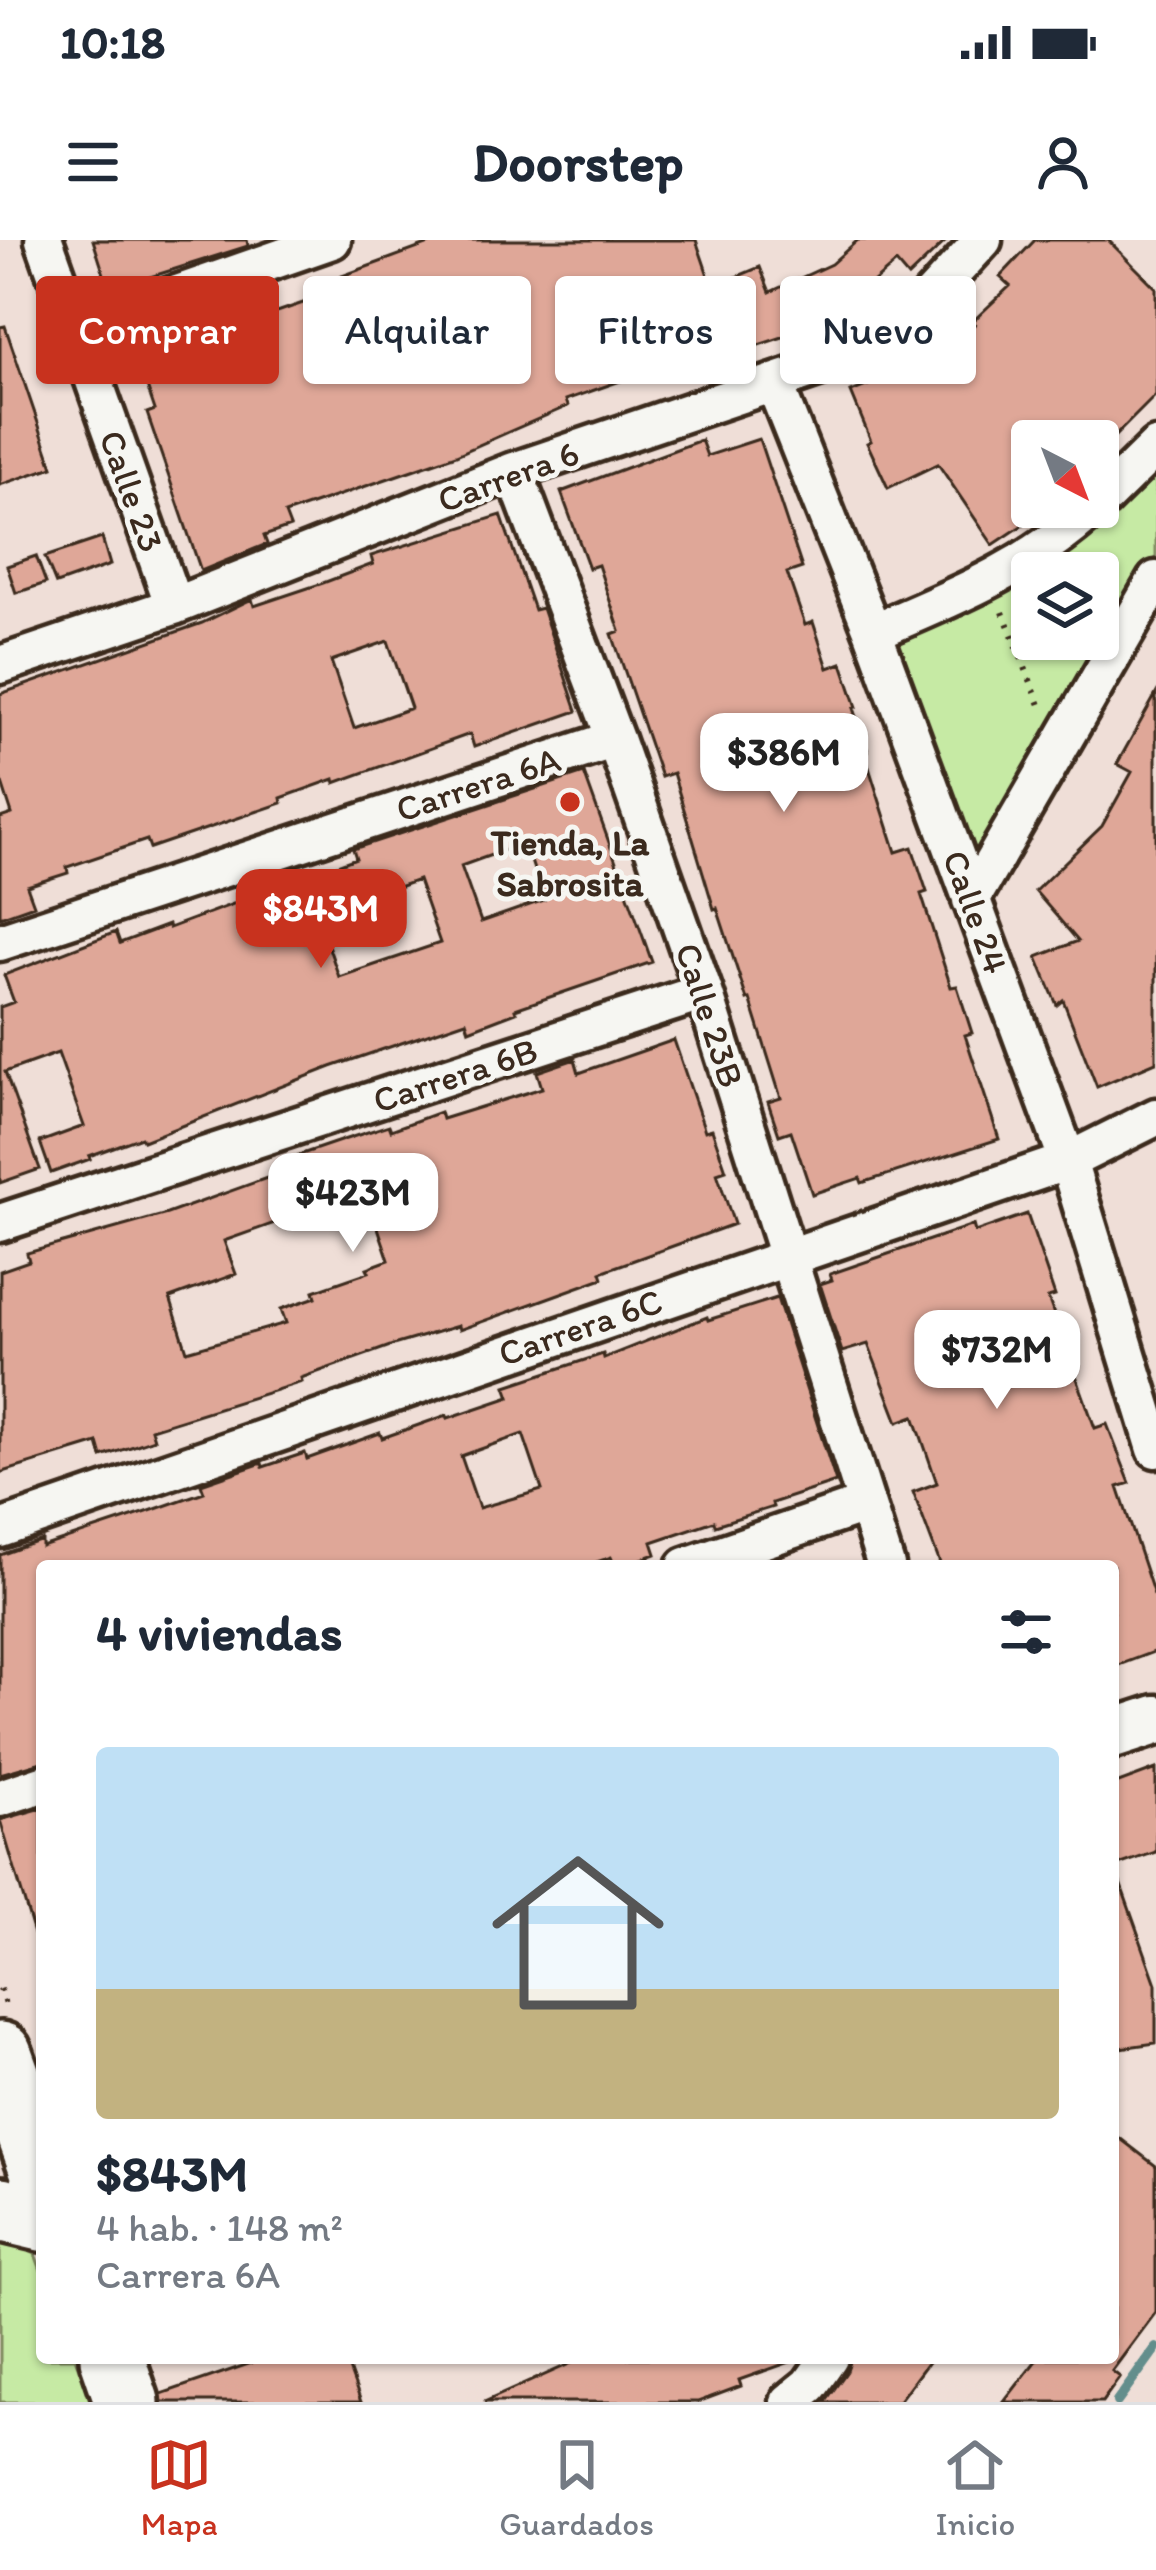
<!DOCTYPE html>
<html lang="es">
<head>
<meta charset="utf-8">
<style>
	:root { --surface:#fff; --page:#f6f6f7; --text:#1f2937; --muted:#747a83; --line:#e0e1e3; --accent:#c8321e }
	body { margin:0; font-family:Itim,sans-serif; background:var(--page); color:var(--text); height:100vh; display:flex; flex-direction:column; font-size:45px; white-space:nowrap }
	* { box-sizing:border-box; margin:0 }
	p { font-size:39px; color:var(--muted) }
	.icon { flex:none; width:66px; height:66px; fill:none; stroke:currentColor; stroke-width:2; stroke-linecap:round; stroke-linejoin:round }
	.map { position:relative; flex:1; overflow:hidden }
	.drawer { position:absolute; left:36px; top:1320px; width:1083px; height:804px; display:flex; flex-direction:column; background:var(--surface); border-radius:12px; box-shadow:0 3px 9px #0004 }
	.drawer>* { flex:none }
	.hud { position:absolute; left:36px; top:36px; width:1086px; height:108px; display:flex; gap:24px }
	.needle { width:78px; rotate:138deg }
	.controls { position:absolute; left:1011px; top:180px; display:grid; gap:24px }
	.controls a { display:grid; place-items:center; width:108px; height:108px; border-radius:12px; background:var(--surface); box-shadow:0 3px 9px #0004; font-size:60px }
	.price { position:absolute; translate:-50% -102px; padding:0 27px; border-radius:24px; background:#fff; color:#222; font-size:39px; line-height:78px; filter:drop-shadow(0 3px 6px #0008) }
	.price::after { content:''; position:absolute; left:50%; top:72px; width:36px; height:27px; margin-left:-18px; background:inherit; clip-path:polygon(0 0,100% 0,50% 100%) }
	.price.current { background:var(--accent); color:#fff }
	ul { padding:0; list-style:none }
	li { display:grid; align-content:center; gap:24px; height:636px; padding:0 60px }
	li span { display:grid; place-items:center; height:372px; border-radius:12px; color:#555 }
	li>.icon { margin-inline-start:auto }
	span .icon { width:216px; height:216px; fill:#fffc; stroke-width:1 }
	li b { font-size:51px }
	h2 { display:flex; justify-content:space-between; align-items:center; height:144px; padding:0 60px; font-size:51px }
	.pill { padding:0 42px; border-radius:12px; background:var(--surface); box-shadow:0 3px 9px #0004; font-size:42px; line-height:108px }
	.pill.current { background:var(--accent); color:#fff }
	.status { display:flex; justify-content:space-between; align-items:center; height:84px; padding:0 60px; background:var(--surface); direction:ltr }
	.status svg { height:33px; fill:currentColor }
	header { display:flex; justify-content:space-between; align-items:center; height:156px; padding:0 60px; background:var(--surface); font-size:54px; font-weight:700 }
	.tab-bar { display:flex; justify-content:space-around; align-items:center; height:168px; border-top:3px solid var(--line); background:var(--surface); font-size:33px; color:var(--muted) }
	.tab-bar a { display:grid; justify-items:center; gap:6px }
	.tab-bar .current { color:var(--accent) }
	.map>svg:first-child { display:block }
	.green { fill:#c6eaa4; stroke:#808a61; stroke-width:3; fill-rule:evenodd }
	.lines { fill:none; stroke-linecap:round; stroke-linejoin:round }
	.stream { stroke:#648e8c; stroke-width:10 }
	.building { fill:#dfa798; stroke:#3b2a1e; stroke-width:3; fill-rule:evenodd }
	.minor-casing { stroke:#3b2a1e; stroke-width:45 }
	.tertiary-casing { stroke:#3b2a1e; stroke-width:57 }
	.trunk-casing { stroke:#3b2a1e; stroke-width:72 }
	.path { stroke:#3b2a1e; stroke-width:6; stroke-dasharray:3 9; stroke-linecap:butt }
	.minor { stroke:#f6f6f2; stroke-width:36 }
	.tertiary { stroke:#f6f6f2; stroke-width:48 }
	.trunk { stroke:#f6f6f2; stroke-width:63 }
	.poi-dot { fill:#c8321e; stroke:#f6f6f2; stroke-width:4.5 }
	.labels { text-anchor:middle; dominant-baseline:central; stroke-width:10; stroke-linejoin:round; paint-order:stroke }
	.street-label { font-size:36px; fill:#3b2a1e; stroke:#f6f6f2 }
	.poi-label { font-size:36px; font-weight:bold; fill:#3b2a1e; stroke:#f6f6f2 }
</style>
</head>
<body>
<div class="status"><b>10:18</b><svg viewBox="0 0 49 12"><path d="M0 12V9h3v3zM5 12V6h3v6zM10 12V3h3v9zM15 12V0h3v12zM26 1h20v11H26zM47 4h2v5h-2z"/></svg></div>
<header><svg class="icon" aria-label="menu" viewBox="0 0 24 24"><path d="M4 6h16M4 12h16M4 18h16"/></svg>Doorstep<svg class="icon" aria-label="person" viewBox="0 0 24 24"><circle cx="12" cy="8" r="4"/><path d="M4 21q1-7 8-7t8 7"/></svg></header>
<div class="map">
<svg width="1156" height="2162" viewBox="0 0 1156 2162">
	<rect width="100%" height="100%" fill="#efded7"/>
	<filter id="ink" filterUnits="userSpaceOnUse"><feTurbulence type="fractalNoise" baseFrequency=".00833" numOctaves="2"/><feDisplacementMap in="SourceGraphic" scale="24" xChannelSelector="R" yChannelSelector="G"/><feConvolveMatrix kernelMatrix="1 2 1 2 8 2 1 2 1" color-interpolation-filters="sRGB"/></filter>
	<g filter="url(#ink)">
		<path class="green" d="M1156,218V319L980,623L895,400ZM1032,333H1098V399H1032Z
			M0,1995L35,2014L42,2033V2118H75L92,2162H0Z"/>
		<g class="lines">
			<path class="stream" d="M1117,2162L1156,2108"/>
		</g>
		<path class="building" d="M93,0H247L248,6L109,50Z
			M440,0H696L712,47L760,27L770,52L831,24L858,0H947L908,37L896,23L837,74L792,94L683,130L680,120L566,160L568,166L456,215L285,274L290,287L264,296L267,304L201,331L147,173L155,170L132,102L217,72L223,88L280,71L338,51L334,39Z
			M1035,0H1108L1156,48V155L1110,201H1032V279L993,305L938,224L888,248L867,203L871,201L851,152L933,119L975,84L972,82L1010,46L1000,37Z
			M5,86L53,227L0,245V87Z
			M759,199L802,328L787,333L805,385L813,382L828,428L842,423L857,467L854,468L868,511L864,512L896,612L912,607L927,652L921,654L951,747L957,746L972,793L965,795L999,899L862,943L860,938L812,954L791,891L779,895L768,862L781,858L750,759L747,760L717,668L714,669L673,533L661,537L612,394L620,391L598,325L589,328L561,252L701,200L707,216Z
			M501,275L534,370L542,368L577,471L474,507L470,494L335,543L334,539L281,558L282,563L150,608L147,600L67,627L68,633L27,646L34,665L0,677V578L12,574L0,537V454L202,383L252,359L254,366L323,343L373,324L371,316ZM388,401L411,468L354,488L331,421Z
			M102,298L110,325L56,344L45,317Z
			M36,316L46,343L16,353L7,326Z
			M1156,454V822L1097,847L1063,760L1057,765L1037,717L1078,701L1035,651L1102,586L1132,532L1117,524Z
			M584,533L652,722L515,769L516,772L469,790L466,781L331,827L143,901L141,897L89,916L90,919L51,933L40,902L84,886L58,813L5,832L40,929L0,943V767L14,762L4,735L116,692L120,703L168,685L169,688L356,618L353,609ZM525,603L544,660L481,682L461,626ZM418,640L440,703L339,737L318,676Z
			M674,800L705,891L712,889L726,930L717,933L734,984L601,1032L603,1038L506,1073L459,1090L458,1086L393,1105L301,1138L302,1142L151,1189L154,1199L102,1217L98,1203L0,1233V1031L29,1021L27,1013L167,974L303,925L299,915L343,900L389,885L391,890L440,872L442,879L542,848L537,832L575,819L579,833ZM369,961L389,1020L367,1028L369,1032L314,1051L316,1057L281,1069L286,1083L187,1111L170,1058L236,1034L224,1001L317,968L321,978Z
			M1027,974L1055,1056L1048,1058L1095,1188L1107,1184L1130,1243L1118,1247L1156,1361V1411L1113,1427V1326H941L913,1252L937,1243L914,1176L898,1182L868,1104L842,1112L820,1044L832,1040L830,1034L973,985L975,992Z
			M777,1058L836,1242L772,1263L773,1267L715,1285L714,1281L652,1302L656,1314L622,1326H615L611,1317L585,1326H42V1522L0,1534V1315L42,1300V1307L147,1272L204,1252L201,1244L262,1223L263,1227L305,1213L307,1219L380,1193L382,1198L447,1175L448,1178L510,1157L506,1146L603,1114L604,1118L707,1077L708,1080ZM523,1194L542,1250L479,1268L461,1216Z
			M1156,1529V1612L1113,1627V1545Z
			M42,1568V1696L35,1697L0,1580Z
			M1113,1634H1117L1156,1744V1803L1113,1809Z
			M1113,1893L1156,1926V2072L1112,2131L1120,2137L1102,2162H1004L1038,2118H1113Z
			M266,2118H345L361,2162H162L161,2154Z
			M583,2118H789L790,2122L739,2140L741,2146L698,2162H484Z
			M851,2118H931L898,2162H825L847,2131Z"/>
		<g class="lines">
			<g class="minor-casing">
				<path id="minor" d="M44,0L174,366
					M74,90L332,0
					M774,143L873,392L1068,921L1156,1209
					M514,231L615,499L704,752L886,1326
					M1098,264L1156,207
					M873,392C953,358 1030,327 1095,267
					M0,425L174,366L514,231L868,111L914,75L983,0
					M971,660L1156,340
					M0,702L615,499
					M0,983L704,752
					M0,1289L1068,921L1156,877
					M686,1326L864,1265
					M0,1558L42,1544
					M789,2162L810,2145L829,2118"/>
			</g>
			<g class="tertiary-casing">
				<path id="tertiary" d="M1113,1494L1156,1480"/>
			</g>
			<g class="trunk-casing">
				<path id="trunk" d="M0,1814L42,1930
					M0,1969L42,1979
					M112,2118L127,2162"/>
			</g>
			<path class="path" d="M1003,372L1040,465
				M0,1749L6,1768"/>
			<use href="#minor" class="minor"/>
			<use href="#tertiary" class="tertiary"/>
			<use href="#trunk" class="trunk"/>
		</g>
	</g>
	<circle class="poi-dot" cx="570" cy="562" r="12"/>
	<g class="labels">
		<g class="street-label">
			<text transform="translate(508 236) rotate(-20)">Carrera 6</text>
			<text transform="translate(132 251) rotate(70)">Calle 23</text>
			<text transform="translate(478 544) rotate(-18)">Carrera 6A</text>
			<text transform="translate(976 672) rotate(70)">Calle 24</text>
			<text transform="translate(710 775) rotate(72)">Calle 23B</text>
			<text transform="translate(455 835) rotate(-18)">Carrera 6B</text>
			<text transform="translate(580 1087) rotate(-19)">Carrera 6C</text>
		</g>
		<g class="poi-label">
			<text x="570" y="602">Tienda, La<tspan x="570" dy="41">Sabrosita</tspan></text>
		</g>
	</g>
</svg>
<div class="controls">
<a><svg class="needle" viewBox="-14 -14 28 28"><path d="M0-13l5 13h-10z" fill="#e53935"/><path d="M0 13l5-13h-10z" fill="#747a83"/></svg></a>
<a><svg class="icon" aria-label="layers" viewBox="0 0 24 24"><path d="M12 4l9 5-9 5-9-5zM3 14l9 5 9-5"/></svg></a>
</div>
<b class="price" style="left:784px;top:575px">$386M</b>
<b class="price current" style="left:321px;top:731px">$843M</b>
<b class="price" style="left:353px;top:1015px">$423M</b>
<b class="price" style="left:997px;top:1172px">$732M</b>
<div class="hud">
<a class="pill current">Comprar</a>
<a class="pill">Alquilar</a>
<a class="pill">Filtros</a>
<a class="pill">Nuevo</a>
</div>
<section class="drawer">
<h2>4 viviendas<svg class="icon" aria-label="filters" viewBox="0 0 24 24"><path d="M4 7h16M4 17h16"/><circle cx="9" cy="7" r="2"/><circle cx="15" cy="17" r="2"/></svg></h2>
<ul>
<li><span style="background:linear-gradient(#bfe0f5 65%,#c2b280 0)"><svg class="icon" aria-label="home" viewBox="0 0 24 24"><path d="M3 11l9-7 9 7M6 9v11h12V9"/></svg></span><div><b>$843M</b><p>4 hab. · 148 m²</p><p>Carrera 6A</p></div></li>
</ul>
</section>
</div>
<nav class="tab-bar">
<a class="current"><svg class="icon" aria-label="map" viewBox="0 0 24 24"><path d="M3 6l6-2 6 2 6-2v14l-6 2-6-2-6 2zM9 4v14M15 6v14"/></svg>Mapa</a>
<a><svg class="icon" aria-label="saved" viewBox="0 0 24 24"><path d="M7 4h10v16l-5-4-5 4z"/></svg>Guardados</a>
<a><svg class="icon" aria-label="home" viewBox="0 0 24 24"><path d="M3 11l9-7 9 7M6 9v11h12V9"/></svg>Inicio</a>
</nav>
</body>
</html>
